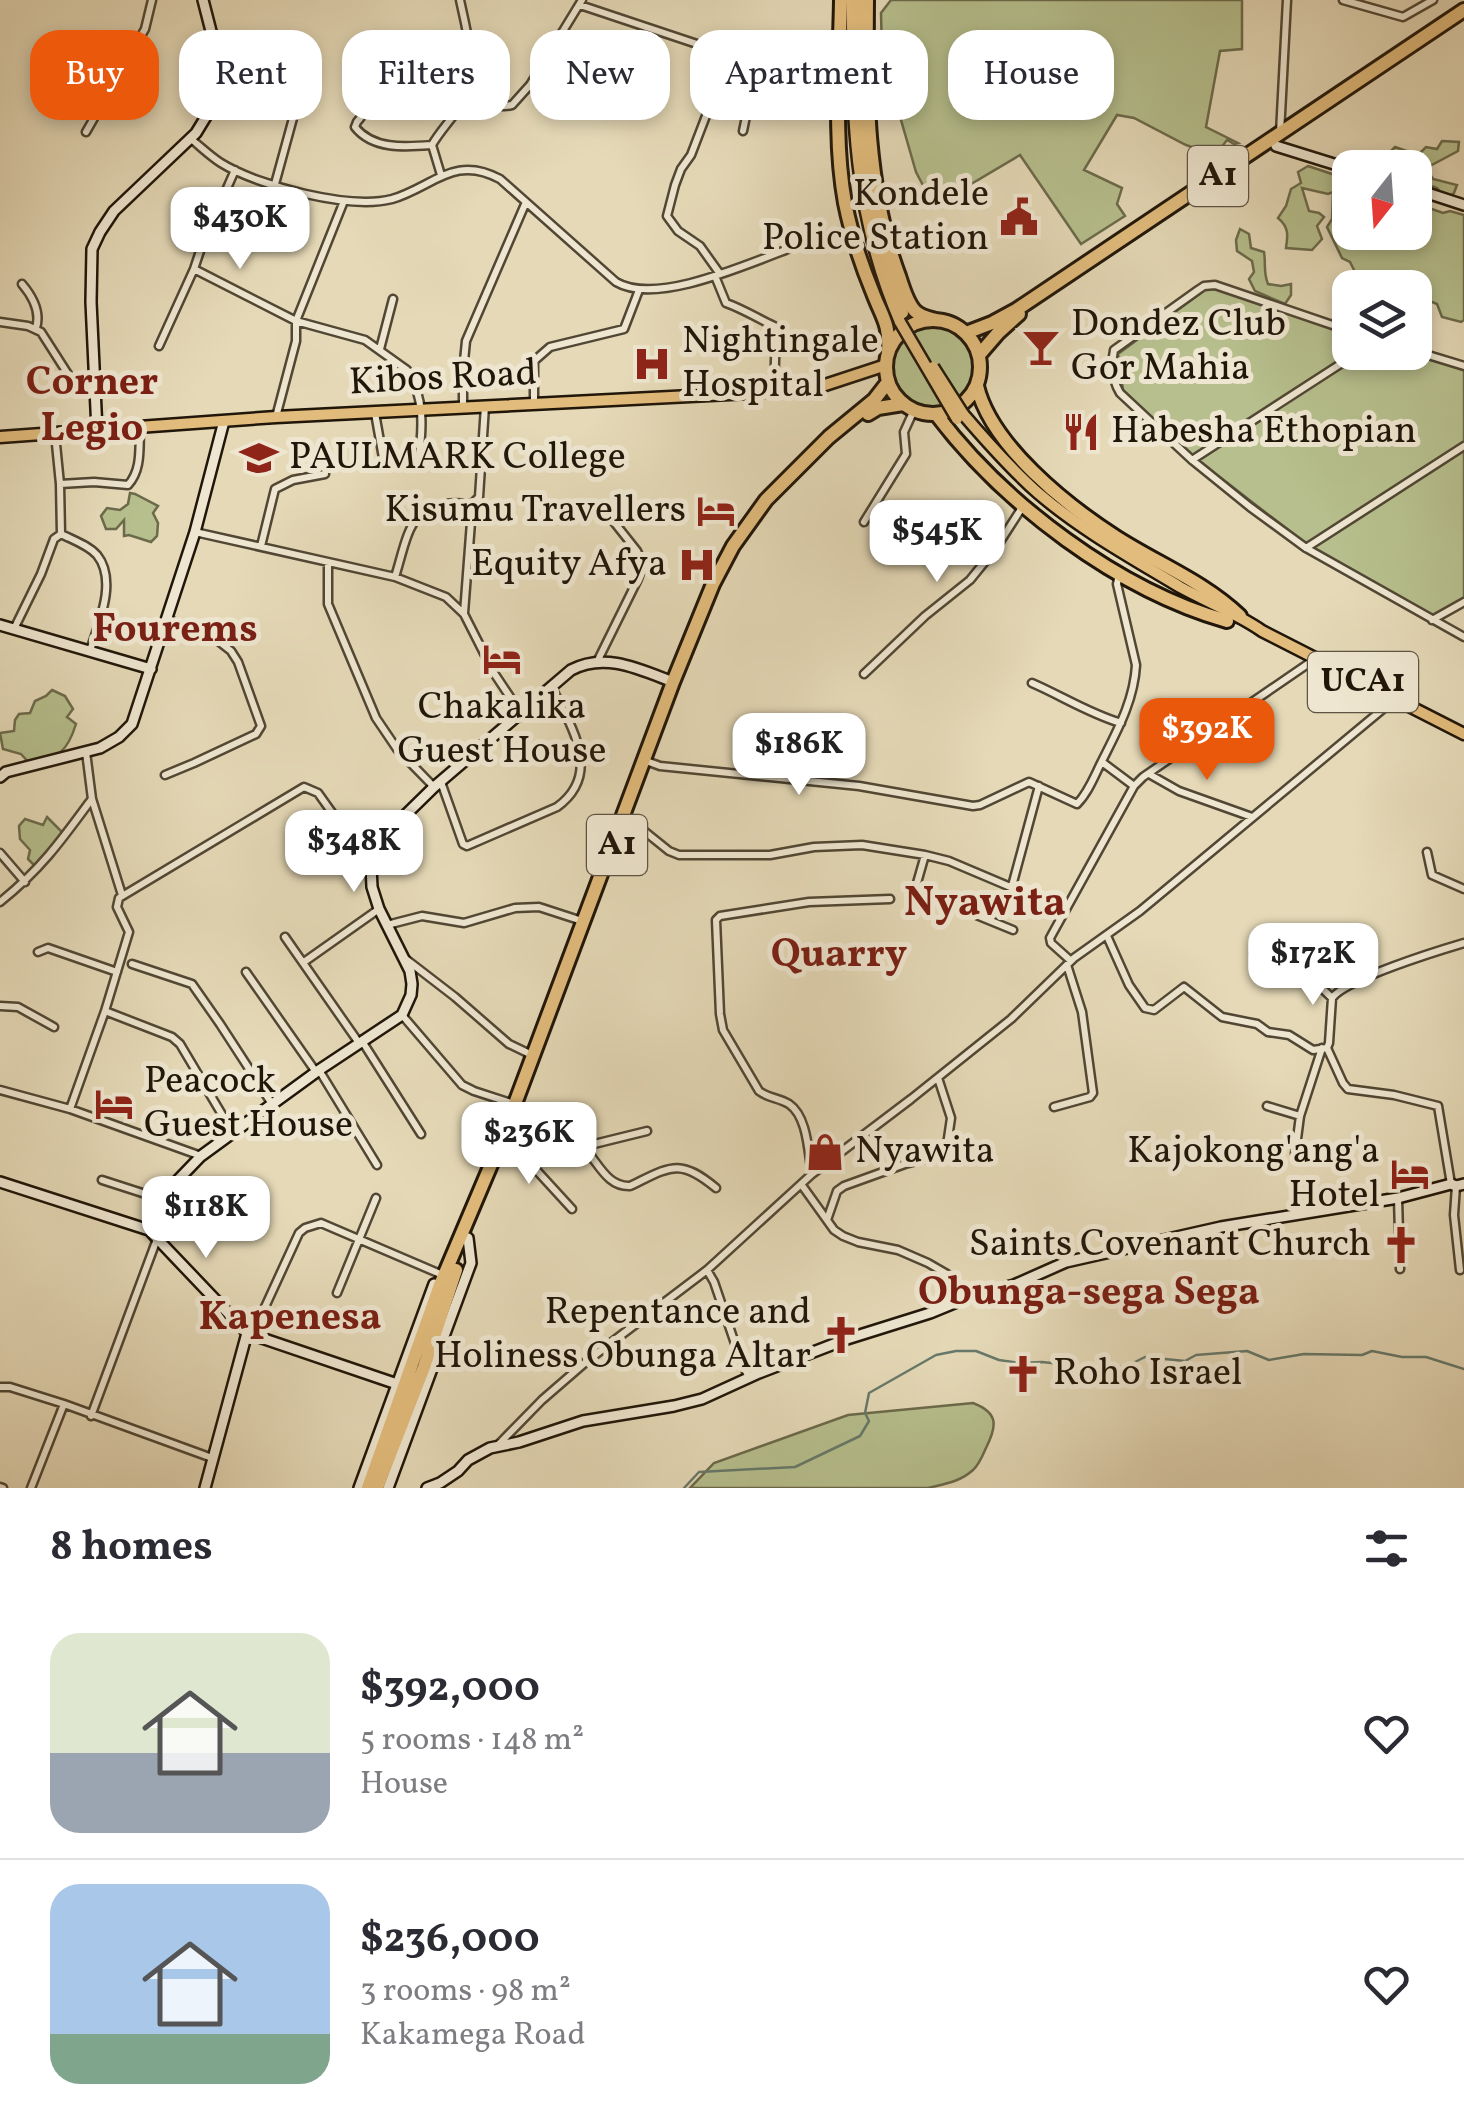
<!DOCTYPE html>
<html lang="en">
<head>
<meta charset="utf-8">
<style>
	:root { --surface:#fff; --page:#f2f2f3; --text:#2b2b33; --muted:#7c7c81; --line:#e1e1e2; --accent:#ea580c }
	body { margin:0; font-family:Vollkorn,serif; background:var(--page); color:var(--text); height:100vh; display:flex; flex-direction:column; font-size:38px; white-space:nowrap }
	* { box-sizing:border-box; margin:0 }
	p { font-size:32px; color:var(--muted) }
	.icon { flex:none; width:55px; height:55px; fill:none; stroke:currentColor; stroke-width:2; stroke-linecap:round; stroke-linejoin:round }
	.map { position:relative; height:1488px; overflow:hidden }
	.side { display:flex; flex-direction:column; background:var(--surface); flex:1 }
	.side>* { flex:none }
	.banner { position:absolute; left:30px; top:30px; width:1405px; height:90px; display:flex; gap:20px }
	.needle { width:65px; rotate:197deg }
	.fabs { position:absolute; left:1332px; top:150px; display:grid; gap:20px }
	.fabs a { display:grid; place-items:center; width:100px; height:100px; border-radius:20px; background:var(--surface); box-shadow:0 5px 15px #0003; font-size:50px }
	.price { position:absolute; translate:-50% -85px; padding:0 22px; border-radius:20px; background:#fff; color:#222; font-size:32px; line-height:65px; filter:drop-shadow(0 2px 5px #0008) }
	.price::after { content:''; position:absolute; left:50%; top:60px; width:30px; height:22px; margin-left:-15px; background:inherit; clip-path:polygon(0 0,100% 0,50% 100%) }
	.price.current { background:var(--accent); color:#fff }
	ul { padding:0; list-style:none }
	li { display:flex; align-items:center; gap:30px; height:250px; padding:0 50px }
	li+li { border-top:2px solid var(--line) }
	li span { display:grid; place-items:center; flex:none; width:280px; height:200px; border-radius:30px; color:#555 }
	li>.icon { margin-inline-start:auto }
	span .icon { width:120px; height:120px; fill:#fffc; stroke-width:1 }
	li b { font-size:42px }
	h2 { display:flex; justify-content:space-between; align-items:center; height:120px; padding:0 50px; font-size:42px }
	.tag { padding:0 35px; border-radius:30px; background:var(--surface); box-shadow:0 5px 15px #0003; font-size:35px; line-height:90px }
	.tag.current { background:var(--accent); color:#fff }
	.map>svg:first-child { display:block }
	.green { fill:#b6bf8d; stroke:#6b6a4b; stroke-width:2.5 }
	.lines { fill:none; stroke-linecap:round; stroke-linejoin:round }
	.stream { stroke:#67796a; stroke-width:2.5 }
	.street-casing { stroke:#514734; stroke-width:11 }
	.secondary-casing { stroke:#201609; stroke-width:14 }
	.primary-casing { stroke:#201609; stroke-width:15 }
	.highway-casing { stroke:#201609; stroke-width:18 }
	.street { stroke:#eee6d0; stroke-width:6 }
	.secondary { stroke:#eee6d0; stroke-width:9 }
	.primary { stroke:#e2bc7c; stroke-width:10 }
	.highway { stroke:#e2bc7c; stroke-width:12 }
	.primary-bridge-casing { stroke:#201609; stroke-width:15; stroke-linecap:butt }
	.primary-bridge { stroke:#e2bc7c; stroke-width:10 }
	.labels { text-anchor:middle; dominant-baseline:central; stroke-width:10; stroke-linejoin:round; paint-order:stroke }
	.shield { fill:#eee6d0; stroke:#5e5445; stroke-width:2.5 }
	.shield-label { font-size:35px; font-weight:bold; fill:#201609 }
	.poi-label { font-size:38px; fill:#201609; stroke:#eee6d0; text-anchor:start }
	.street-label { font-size:38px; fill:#201609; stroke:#eee6d0 }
	.neighbourhood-label { font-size:40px; font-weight:bold; fill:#7a1f14; stroke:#eee6d0 }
	.quarter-label { font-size:42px; font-weight:bold; fill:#7a1f14; stroke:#eee6d0 }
</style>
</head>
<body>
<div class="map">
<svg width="1464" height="1488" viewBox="0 0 1464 1488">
	<rect width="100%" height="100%" fill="#e5d9b7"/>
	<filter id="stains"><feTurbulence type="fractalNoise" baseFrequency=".002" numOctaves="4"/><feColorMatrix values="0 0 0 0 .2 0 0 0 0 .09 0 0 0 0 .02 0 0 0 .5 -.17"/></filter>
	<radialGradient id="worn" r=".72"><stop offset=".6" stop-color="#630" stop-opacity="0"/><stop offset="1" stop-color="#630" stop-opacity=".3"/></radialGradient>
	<path class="green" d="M891,0H1242V49L1220,51L1206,127L1238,143L1234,144L1227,140L1220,149L1221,156H1219L1186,145L1134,118L1117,115L1084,170L1122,188L1117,204L1125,216L1081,244L1020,155L934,206L916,172L882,54L881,13Z
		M1442,141L1459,142L1458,151L1430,166L1429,173L1433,179L1457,185L1454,193L1446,199L1437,188L1415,180V168L1363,166L1382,160L1395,147L1418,155L1426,147L1437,149Z
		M1308,166L1350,180V232H1415V203L1443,213L1450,211L1464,215V320L1461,322L1442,317L1437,304L1415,295V288C1406,288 1398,287 1389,286C1375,285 1361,289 1347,286L1355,272L1350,262L1342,258L1327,227L1332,219L1333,192L1328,194L1302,188L1309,211L1319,213L1324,217L1317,226L1322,239L1312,250L1286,248C1288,235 1289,227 1278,218L1286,206L1291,189L1301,183L1298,172Z
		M1240,229L1249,234L1251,248L1264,252C1266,264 1263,272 1268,284L1281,286L1291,284V295L1285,304L1255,291L1249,279L1254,272L1252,261L1237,251L1236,240Z
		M1206,289H1217L1350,332V352L1412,353L1464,369V598L1432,617L1305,543L1190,454L1123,390L1118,354Z
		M890 367a44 44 0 1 1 88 0a44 44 0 1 1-88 0Z
		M130,493L135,494L158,506L153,513L158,523L157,536L151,542L129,535L124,536V520L116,529H106L101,516L107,508L120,510L128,504Z
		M52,690L65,696L73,709L67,717L76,724C67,753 58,757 31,765L21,754L3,749L0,733L14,731L15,720L19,714L30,713L35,701L46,696Z
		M47,817L65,835L38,869L28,859L30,850L20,839L19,826L25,819L43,825Z
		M973,1403C999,1413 997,1426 986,1448C983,1455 979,1465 973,1470C960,1482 944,1484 928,1488H690L714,1463L848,1415Z"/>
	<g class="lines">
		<path class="stream" d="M684,1488L699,1472L795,1467L860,1436L869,1421L865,1413L869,1393L936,1355L956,1351H976L999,1360L1019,1363L1042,1362L1107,1369L1127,1366L1145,1357L1185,1361L1196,1355L1247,1351L1269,1360L1304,1354L1362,1355L1372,1351L1402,1357H1426L1464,1369"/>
		<g class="street-casing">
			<path id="street" d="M1343,0L1403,17L1433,0
				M580,5L703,46
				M352,71C368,81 385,87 404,89C414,91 425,89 435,92C460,97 486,110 512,105L530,85L582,0
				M386,86L357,122L355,127C373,150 406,147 432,145
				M714,95L691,155L681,169L675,185L667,216L678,231L700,246L720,274
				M743,131L751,92L759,77L766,76L839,84
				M86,132L145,29L152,0
				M1280,133L1287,0
				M191,139C201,147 210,156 221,163C258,186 350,210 392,199C433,187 454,154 500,179L616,282C665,311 784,245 837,232
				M235,170L202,245L194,269L296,321L365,340L407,370C425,397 423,430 418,461L414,464L383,458L375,413
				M441,175L432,145C441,129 457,114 465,98C478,69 466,29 460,0
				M275,184L301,89
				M715,276L726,303C743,309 757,318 774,326L776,332L774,390
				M22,284C33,297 41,312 36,328
				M0,322L28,326L41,332L73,382L95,395
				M1350,331L1215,285L1204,286L1198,290L1114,350C1111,365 1112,380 1120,393L1192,460L1250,507L1306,548L1464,637
				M159,346L194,269
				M380,349L393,299
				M1415,351L1464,366
				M534,405V361L550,347L624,329L639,290
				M463,407V371L466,341L526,202
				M276,417L296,341V321L344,201
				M55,434L60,484
				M1192,460L1359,352
				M471,505L479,497L485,406
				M864,522L906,454L904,432L914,410
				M195,532L395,577L446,597L464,614L494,673L520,712
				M61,534C73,540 88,545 97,555C118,581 98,624 90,651
				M261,546L275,489L293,480L325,474
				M1306,548L1464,446
				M328,563V604L376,718L397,749L434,787
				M395,577C409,532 409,498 468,504L472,509L464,613
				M1432,620L1464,602
				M14,629L41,574L54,539L61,534L60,484L94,482L128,485C142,470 139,448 140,429
				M598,660L638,579L643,564L637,551L614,522
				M864,674L925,616L970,580L996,548L1023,506
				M1032,683C1062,696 1090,714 1121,723
				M86,752L92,799L122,895
				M649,762L660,766L859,786L973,806L980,805L1029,782L1077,804C1088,793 1094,777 1101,763C1117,731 1134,701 1136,665L1117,584L1119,574
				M1102,762L1134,786
				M1149,774L1179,791L1252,817
				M165,775L194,763L256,734L261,726L238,662L231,651L217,640L167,619
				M441,782L463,844L467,846L557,807C604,773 570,725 551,686
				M628,818L669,851L679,855H770L814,847L862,845L925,855L949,861L1065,910
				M1427,852L1432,875L1464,889
				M0,853L25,882
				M925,855L915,890L1013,930
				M1012,886L1039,786
				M0,902C41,869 61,841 91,800
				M387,925L422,916L464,923L515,908L539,907L582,921
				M1107,936L1129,985L1145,1008L1154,1010L1184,987L1222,1017L1257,1024L1268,1032L1289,1035L1313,1050L1327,1048
				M285,937L359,1043
				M38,952L48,948L117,972
				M1254,954L1302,969L1332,998
				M407,960L455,997L509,1044L532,1055
				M1071,961L1051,943L1050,938L1134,786L1143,777L1315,659
				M304,962L379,909
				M132,964L192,984L220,1024L272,1104
				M246,972L316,1072
				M0,1006L18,1007L54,1027
				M402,1015L462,1085L474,1091L514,1104
				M362,1041L421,1134
				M319,1070L377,1165
				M0,1090L70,1109L201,1156
				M1267,1106L1300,1116L1322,1048
				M1054,1107L1090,1097L1093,1093L1082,1012L1067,965
				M70,1109L105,1011
				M518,1114C539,1122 565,1132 583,1147C598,1161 606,1187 630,1186C670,1167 679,1157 716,1188
				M233,1133L180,1044L172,1037L105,1011L129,932L117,907L119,898L304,787L318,793L370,866
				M506,1143L528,1161L572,1209
				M582,1147L647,1131
				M1295,1154L1300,1116
				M812,1174C808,1153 808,1117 789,1104C779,1098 768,1098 759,1091L723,1030L720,1014L716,920L720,916L809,902L890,899
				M102,1180L164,1200
				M801,1184L834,1230L843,1236L858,1242L898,1250L928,1263L947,1274L969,1297
				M1451,1184L1438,1106L1394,1095L1348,1089L1343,1083L1327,1048L1329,1043L1332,998C1346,979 1437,951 1464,943
				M1456,1186L1454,1215L1460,1270
				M1398,1198L1400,1269
				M827,1220L837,1191L844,1186L905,1164L925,1159L939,1153L947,1145L951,1118L938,1078
				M707,1270L812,1174L911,1099L1011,1019L1074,958L1140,911L1395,699
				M337,1293L376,1198
				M247,1333L265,1307L299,1233L305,1228L321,1223L438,1273
				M0,1387H10L64,1404L212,1458
				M91,1416L157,1239
				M498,1445L542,1400L587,1361L707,1270L714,1282L742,1364L749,1377
				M0,1487L3,1488
				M31,1488L64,1404"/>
		</g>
		<g class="secondary-casing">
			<path id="secondary" d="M1276,146L1350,169
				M1415,189L1464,205
				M97,431L91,302L92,249L100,232L114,211L196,133L218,97L221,70L203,0
				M0,625L151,669
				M0,777L6,772L100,748L119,737L132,724L195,532L224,421
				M0,1182L149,1230L247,1333L397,1384
				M149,1230L176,1182L201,1156L319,1070L402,1015L411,995L412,984L410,971L379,909L372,887L371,867L380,843L386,834L434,787L571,670C605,652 639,669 673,682
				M205,1488L247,1333
				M359,1488L434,1284
				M388,1488L471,1263L468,1238
				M427,1488L440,1483L458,1471L468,1460L490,1448L519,1442L583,1421L674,1406L702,1399L759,1373L847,1339L930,1313L969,1297L1014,1285L1066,1262L1221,1227L1398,1198L1451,1184L1456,1186L1464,1184"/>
		</g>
		<g class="primary-casing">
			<path id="primary" d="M852,0C852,116 853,213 900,322
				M860,0C860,51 858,104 864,155C870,209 884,262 903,313
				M963,414C987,442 1011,469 1038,493C1081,530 1132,558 1180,587C1207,602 1236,613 1262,631L1464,734
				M0,437L276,417L750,393L819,387L886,365"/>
		</g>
		<g class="highway-casing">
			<path id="highway" d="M841,0C840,67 833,137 845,203C851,233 861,264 873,293C882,317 890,324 888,351
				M867,0C866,93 866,188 899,276C903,288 907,303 915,311C921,317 929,318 936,320
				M886 367a47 47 0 1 1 94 0a47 47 0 1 1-94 0Z
				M966,333L992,323L1016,310L1464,10
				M979,355L998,333L1019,314
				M977,386C991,445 1066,505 1116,537C1158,564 1203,581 1240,616
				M868,414L878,408L903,404
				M936,414C1004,504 1118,590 1227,621
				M368,1488L440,1285L501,1141L673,682L713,584L733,546L766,500L829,437L874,400L888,382
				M377,1488L424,1367L456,1270"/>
		</g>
		<use href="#street" class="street"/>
		<use href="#secondary" class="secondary"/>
		<use href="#primary" class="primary"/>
		<use href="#highway" class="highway"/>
		<g class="primary-bridge-casing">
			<path id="primary-bridge" d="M900,322L957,419
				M933,367L963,414"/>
		</g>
		<use href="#primary-bridge" class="primary-bridge"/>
	</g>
	<defs>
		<g id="civic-bare" transform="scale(3)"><path d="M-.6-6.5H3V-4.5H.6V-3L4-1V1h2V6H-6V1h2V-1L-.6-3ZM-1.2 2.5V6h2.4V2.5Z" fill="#8f2418" stroke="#eee6d0" stroke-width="2.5" paint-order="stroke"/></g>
		<g id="bar-bare" transform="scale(3)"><path d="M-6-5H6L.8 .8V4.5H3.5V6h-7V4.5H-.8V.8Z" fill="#8f2418" stroke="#eee6d0" stroke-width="2.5" paint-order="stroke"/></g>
		<g id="hospital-bare" transform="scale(3)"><path d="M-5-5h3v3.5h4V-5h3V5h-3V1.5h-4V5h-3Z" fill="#8f2418" stroke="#eee6d0" stroke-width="2.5" paint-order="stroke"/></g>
		<g id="restaurant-bare" transform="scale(3)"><path d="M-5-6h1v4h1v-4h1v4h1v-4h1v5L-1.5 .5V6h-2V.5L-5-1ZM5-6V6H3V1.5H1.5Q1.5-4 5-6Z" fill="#8f2418" stroke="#eee6d0" stroke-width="2.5" paint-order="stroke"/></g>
		<g id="university-bare" transform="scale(3)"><path d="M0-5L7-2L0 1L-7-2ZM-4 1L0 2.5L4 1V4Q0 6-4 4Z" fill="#8f2418" stroke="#eee6d0" stroke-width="2.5" paint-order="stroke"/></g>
		<g id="hotel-bare" transform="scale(3)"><path d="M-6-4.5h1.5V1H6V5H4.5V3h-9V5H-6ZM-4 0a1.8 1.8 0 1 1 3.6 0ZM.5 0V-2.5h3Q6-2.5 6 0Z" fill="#8f2418" stroke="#eee6d0" stroke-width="2.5" paint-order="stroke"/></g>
		<g id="shop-bare" transform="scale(3)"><path d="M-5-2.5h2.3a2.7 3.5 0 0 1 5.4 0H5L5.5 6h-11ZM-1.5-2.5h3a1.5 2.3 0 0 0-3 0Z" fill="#8f2418" stroke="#eee6d0" stroke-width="2.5" paint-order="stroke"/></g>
		<g id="church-bare" transform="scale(3)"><path d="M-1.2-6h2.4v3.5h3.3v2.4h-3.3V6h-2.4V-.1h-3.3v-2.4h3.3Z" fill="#8f2418" stroke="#eee6d0" stroke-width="2.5" paint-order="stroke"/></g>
	</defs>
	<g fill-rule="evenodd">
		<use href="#civic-bare" x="1019" y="217"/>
		<use href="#bar-bare" x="1041" y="347"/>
		<use href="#hospital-bare" x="652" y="364"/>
		<use href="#restaurant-bare" x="1081" y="432"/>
		<use href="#university-bare" x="259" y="458"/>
		<use href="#hotel-bare" x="716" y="511"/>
		<use href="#hospital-bare" x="697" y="565"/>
		<use href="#hotel-bare" x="502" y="659"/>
		<use href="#hotel-bare" x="114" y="1104"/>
		<use href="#shop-bare" x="825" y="1152"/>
		<use href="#hotel-bare" x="1410" y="1174"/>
		<use href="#church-bare" x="1401" y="1245"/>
		<use href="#church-bare" x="841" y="1335"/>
		<use href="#church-bare" x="1023" y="1374"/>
	</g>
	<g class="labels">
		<g class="shield">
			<rect x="1188" y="146" width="60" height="60" rx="8"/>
			<rect x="1308" y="652" width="110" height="60" rx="8"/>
			<rect x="587" y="815" width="60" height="60" rx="8"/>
		</g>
		<g class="shield-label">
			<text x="1218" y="176">A1</text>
			<text x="1363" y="682">UCA1</text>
			<text x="617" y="845">A1</text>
		</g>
		<g class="poi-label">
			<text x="989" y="195" text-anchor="end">Kondele<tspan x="989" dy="44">Police Station</tspan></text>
			<text x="1071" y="325">Dondez Club<tspan x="1071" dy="44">Gor Mahia</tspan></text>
			<text x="682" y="342">Nightingale<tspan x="682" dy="44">Hospital</tspan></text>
			<text x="1111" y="432">Habesha Ethopian</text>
			<text x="289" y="458">PAULMARK College</text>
			<text x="686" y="511" text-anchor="end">Kisumu Travellers</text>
			<text x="667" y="565" text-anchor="end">Equity Afya</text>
			<text x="502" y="708" text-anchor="middle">Chakalika<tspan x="502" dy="44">Guest House</tspan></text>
			<text x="144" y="1082">Peacock<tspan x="144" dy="44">Guest House</tspan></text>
			<text x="855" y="1152">Nyawita</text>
			<text x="1380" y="1152" text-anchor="end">Kajokong'ang'a<tspan x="1380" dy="44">Hotel</tspan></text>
			<text x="1371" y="1245" text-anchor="end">Saints Covenant Church</text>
			<text x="811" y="1313" text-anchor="end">Repentance and<tspan x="811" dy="44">Holiness Obunga Altar</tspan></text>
			<text x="1053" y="1374">Roho Israel</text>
		</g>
		<g class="street-label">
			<text transform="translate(443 379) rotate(-3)">Kibos Road</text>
		</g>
		<g class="neighbourhood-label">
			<text x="92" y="384">Corner<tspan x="92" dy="46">Legio</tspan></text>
			<text x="175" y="631">Fourems</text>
			<text x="839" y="956">Quarry</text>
			<text x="1089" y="1294">Obunga-sega Sega</text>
			<text x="290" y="1319">Kapenesa</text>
		</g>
		<g class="quarter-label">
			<text x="985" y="904">Nyawita</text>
		</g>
	</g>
	<rect width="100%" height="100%" filter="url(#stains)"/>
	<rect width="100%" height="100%" fill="url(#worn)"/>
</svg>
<div class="fabs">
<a><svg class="needle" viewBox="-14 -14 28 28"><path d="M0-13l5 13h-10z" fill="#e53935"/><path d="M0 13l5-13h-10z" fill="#7c7c81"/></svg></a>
<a><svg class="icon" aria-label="layers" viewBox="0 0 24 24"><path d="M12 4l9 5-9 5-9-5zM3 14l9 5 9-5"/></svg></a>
</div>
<b class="price" style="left:240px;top:272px">$430K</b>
<b class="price" style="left:937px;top:585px">$545K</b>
<b class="price current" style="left:1207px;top:783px">$392K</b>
<b class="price" style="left:799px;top:798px">$186K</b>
<b class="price" style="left:354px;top:895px">$348K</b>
<b class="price" style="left:1313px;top:1008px">$172K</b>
<b class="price" style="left:529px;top:1187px">$236K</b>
<b class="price" style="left:206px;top:1261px">$118K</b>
<div class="banner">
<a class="tag current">Buy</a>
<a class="tag">Rent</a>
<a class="tag">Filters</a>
<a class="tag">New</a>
<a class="tag">Apartment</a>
<a class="tag">House</a>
</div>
</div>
<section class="side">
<h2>8 homes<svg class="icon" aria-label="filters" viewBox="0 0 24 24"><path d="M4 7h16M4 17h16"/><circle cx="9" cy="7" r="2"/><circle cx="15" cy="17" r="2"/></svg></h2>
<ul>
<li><span style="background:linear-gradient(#dfe7d0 60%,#9aa5b1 0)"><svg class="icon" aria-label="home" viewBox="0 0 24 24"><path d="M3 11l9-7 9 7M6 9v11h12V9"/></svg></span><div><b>$392,000</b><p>5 rooms · 148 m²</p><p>House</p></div><svg class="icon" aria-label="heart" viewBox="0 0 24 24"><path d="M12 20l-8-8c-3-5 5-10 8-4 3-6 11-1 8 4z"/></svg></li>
<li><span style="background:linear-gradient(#a9c7e8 75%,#7fa58c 0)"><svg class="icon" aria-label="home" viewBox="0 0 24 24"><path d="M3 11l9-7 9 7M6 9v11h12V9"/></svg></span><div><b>$236,000</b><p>3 rooms · 98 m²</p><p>Kakamega Road</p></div><svg class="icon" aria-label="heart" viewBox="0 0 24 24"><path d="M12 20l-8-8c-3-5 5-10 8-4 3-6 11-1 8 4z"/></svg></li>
</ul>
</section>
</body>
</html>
